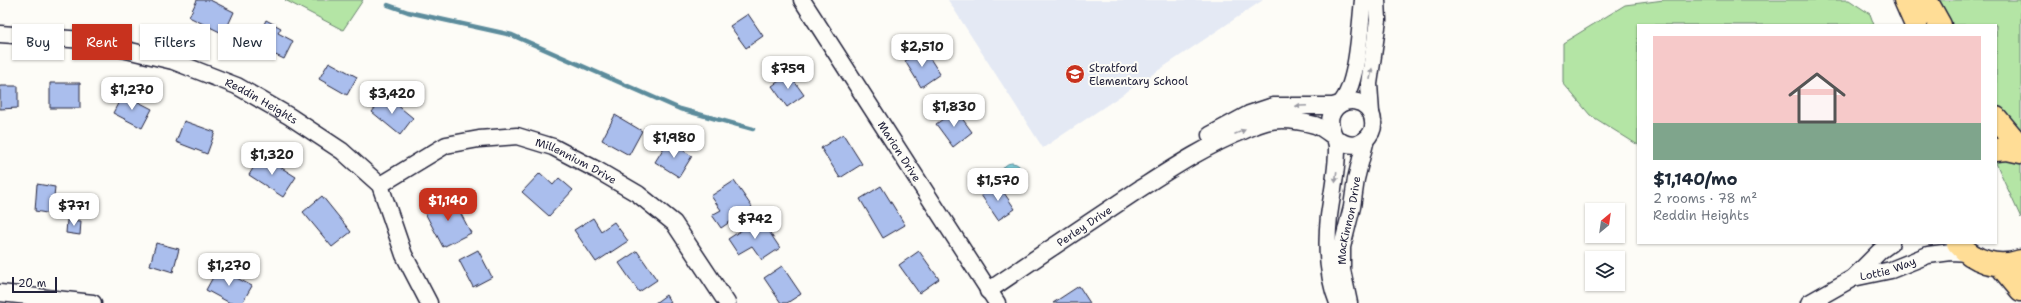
<!DOCTYPE html>
<html lang="en">
<head>
<meta charset="utf-8">
<style>
	:root { --surface:#fff; --page:#f2f2f3; --text:#1f2937; --muted:#747a83; --accent:#c8321e }
	body { margin:0; font-family:"Shantell Sans",sans-serif; background:var(--page); color:var(--text); height:100vh; display:flex; flex-direction:column; font-size:15px; white-space:nowrap }
	* { box-sizing:border-box; margin:0 }
	p { font-size:13px; color:var(--muted) }
	.icon { flex:none; width:22px; height:22px; fill:none; stroke:currentColor; stroke-width:2; stroke-linecap:round; stroke-linejoin:round }
	.map { position:relative; flex:1; overflow:hidden }
	.panel { position:absolute; left:1637px; top:24px; width:360px; height:220px; display:flex; flex-direction:column; background:var(--surface); border-radius:0px; box-shadow:0 1px 3px #0004 }
	.panel>* { flex:none }
	.banner { position:absolute; left:12px; top:24px; width:380px; height:36px; display:flex; gap:8px }
	.needle { width:26px; rotate:29deg }
	.tools { position:absolute; left:1585px; top:203px; display:grid; gap:8px }
	.tools a { display:grid; place-items:center; width:40px; height:40px; border-radius:0px; background:var(--surface); box-shadow:0 1px 3px #0004; font-size:20px }
	.scale { position:absolute; left:12px; bottom:10px; width:45px; box-sizing:border-box; padding-left:4px; border:2px solid #22223b; border-top:0; font-size:11px; line-height:14px; white-space:nowrap; color:#22223b; -webkit-text-stroke:3px #fdfcf7; paint-order:stroke }
	.price { position:absolute; translate:-50% -34px; padding:0 9px; border-radius:8px; background:#fff; color:#222; font-size:13px; line-height:26px; filter:drop-shadow(0 1px 2px #0008) }
	.price::after { content:''; position:absolute; left:50%; top:24px; width:12px; height:9px; margin-left:-6px; background:inherit; clip-path:polygon(0 0,100% 0,50% 100%) }
	.price.active { background:var(--accent); color:#fff }
	ul { padding:0; list-style:none }
	li { display:grid; align-content:center; gap:8px; height:212px; padding:0 16px }
	li span { display:grid; place-items:center; height:124px; border-radius:0px; color:#555 }
	li>.icon { margin-inline-start:auto }
	span .icon { width:72px; height:72px; fill:#fffc; stroke-width:1 }
	li b { font-size:17px }
	.chip { padding:0 14px; border-radius:0px; background:var(--surface); box-shadow:0 1px 3px #0004; font-size:14px; line-height:36px }
	.chip.active { background:var(--accent); color:#fff }
	.map>svg:first-child { display:block }
	.built { fill:#e4e9f4 }
	.green { fill:#b4e5a5; stroke:#6b8470 }
	.water { fill:#83d3dd; stroke:#5c8c9c }
	.lines { fill:none; stroke-linecap:round; stroke-linejoin:round }
	.stream { stroke:#5c8c9c; stroke-width:4.5 }
	.building { fill:#aabeed; stroke:#22223b }
	.minor-casing { stroke:#22223b; stroke-width:19 }
	.highway-casing { stroke:#22223b; stroke-width:25 }
	.minor { stroke:#fdfcf7; stroke-width:16 }
	.highway { stroke:#ffdd96; stroke-width:22 }
	.oneway { fill:#9a9aa2 }
	.labels { text-anchor:middle; dominant-baseline:central; stroke-width:4; stroke-linejoin:round; paint-order:stroke }
	.poi-label { font-size:11px; fill:#22223b; stroke:#fdfcf7; text-anchor:start }
	.street-label { font-size:11px; fill:#22223b; stroke:#fdfcf7 }
</style>
</head>
<body>
<div class="map">
<svg width="2021" height="303" viewBox="0 0 2021 303">
	<rect width="100%" height="100%" fill="#fdfcf7"/>
	<filter id="ink" filterUnits="userSpaceOnUse"><feTurbulence type="fractalNoise" baseFrequency=".025" numOctaves="2"/><feDisplacementMap in="SourceGraphic" scale="8" xChannelSelector="R" yChannelSelector="G"/><feConvolveMatrix kernelMatrix="1 2 1 2 8 2 1 2 1" color-interpolation-filters="sRGB"/></filter>
	<g filter="url(#ink)">
		<path class="built" d="M948,0H1263L1043,148Z"/>
		<path class="green" d="M285,0H363L343,30Z
			M1664,0H1849L1870,14L1874,25H1638V145L1590,115L1563,83V43L1625,5Z
			M1921,0H2021V218L1996,163V25H1932Z"/>
		<path class="water" d="M1002 173a10 10 0 1 1 20 0a10 10 0 1 1-20 0Z"/>
		<g class="lines">
			<path class="stream" d="M388,5L408,12L512,35L680,109L753,129"/>
		</g>
		<path class="building" d="M197,0H210L234,12L224,34L189,17Z
			M748,14L763,36L746,48L730,26Z
			M266,20L281,28L278,33L293,41L284,59L254,45Z
			M924,49L940,74L921,87L905,61Z
			M329,62L357,77L347,95L319,79Z
			M789,74L804,95L787,107L772,86Z
			M50,83H80V108H50Z
			M0,86H18V108L0,109Z
			M123,94L152,109L142,128L113,113Z
			M385,95L413,118L400,135L372,112Z
			M956,110L972,132L953,147L936,124Z
			M615,115L642,131L629,155L602,140Z
			M184,121L215,132L207,154L176,142Z
			M843,134L862,164L840,178L821,148Z
			M668,141L692,156L679,177L655,162Z
			M261,155L296,177L283,197L249,175Z
			M540,173L553,185L559,178L573,190L549,216L522,192Z
			M734,181L752,207L721,228L712,215L721,210L711,196Z
			M37,184L55,187L52,214L35,211Z
			M998,184L1015,209L998,220L981,195Z
			M881,186L905,225L883,238L860,199Z
			M322,196L351,232L332,247L303,212Z
			M452,197L471,233L443,247L424,211Z
			M593,218L601,231L614,222L628,241L596,262L574,230Z
			M760,218L780,248L762,260L752,246L738,254L728,239Z
			M67,220L81,221L80,235L66,233Z
			M156,243L179,249L173,272L150,265Z
			M478,250L492,277L473,287L459,260Z
			M637,251L657,280L639,292L619,263Z
			M919,251L939,279L919,293L899,265Z
			M782,266L801,294L787,303H781L764,278Z
			M218,268L252,286L242,303H230L206,290Z
			M1079,286L1090,303H1053Z
			M666,295L671,303H655Z"/>
		<g class="lines">
			<g class="minor-casing">
				<g id="minor">
					<path id="s1" d="M802,0L997,303"/>
					<path id="s2" d="M0,34L84,40L173,61L237,86L289,116L342,151L380,185L404,255L429,303"/>
					<path d="M1340,104C1358,86 1360,26 1363,0"/>
					<path d="M1371,113L1369,84L1378,20L1377,0"/>
					<path d="M1210,135L1249,114L1273,106H1333L1340,104"/>
					<path id="s3" d="M380,185L446,145L479,139L517,136L553,147L597,170L638,194L674,223L727,303"/>
					<path id="s4" d="M1853,278L1891,270L1928,255L1951,252L1969,253"/>
					<path id="s5" d="M988,291C1039,256 1090,222 1141,188C1174,167 1206,146 1243,131C1250,128 1258,124 1266,122C1281,118 1300,121 1315,125C1331,130 1345,155 1365,140C1370,136 1374,129 1373,122C1372,98 1339,93 1331,116C1327,128 1338,138 1337,149C1337,172 1332,193 1329,216C1326,245 1327,276 1338,303"/>
					<path d="M0,293L93,303"/>
					<path id="s6" d="M1349,303L1342,270V247L1352,207L1356,179L1366,139"/>
					<path d="M1809,303L1853,278L1880,251L1891,243"/>
				</g>
			</g>
			<g class="highway-casing">
				<path id="highway" d="M1905,0L1916,25
					M1926,0L1940,25
					M1996,118L2021,148
					M1996,150L2007,149L2021,152
					M1958,243C1974,262 1998,269 2021,261
					M2000,265L2021,290"/>
			</g>
			<use href="#minor" class="minor"/>
			<use href="#highway" class="highway"/>
		</g>
		<defs><path id="oneway-solid" d="M-6-.8H1V-3.2L6.5 0L1 3.2V.8H-6Z"/></defs>
		<g class="oneway">
			<use href="#oneway-solid" transform="translate(1371 74) rotate(-80)"/>
			<use href="#oneway-solid" transform="translate(1301 106) rotate(178)"/>
			<use href="#oneway-solid" transform="translate(1240 132) rotate(-22)"/>
			<use href="#oneway-solid" transform="translate(1336 177) rotate(97)"/>
		</g>
	</g>
	<defs>
		<g id="school-disc" transform="scale(1)"><circle r="9.5" fill="#c8321e" stroke="#fdfcf7"/><path d="M0-5L7-2L0 1L-7-2ZM-4 1L0 2.5L4 1V4Q0 6-4 4Z" fill="#fff"/></g>
	</defs>
	<g fill-rule="evenodd">
		<use href="#school-disc" x="1075" y="74"/>
	</g>
	<g class="labels">
		<g class="poi-label">
			<text x="1089" y="68">Stratford<tspan x="1089" dy="13">Elementary School</tspan></text>
		</g>
		<g class="street-label">
			<text stroke="none"><textPath href="#s2" startOffset="273">Reddin Heights</textPath></text>
			<text stroke="none"><textPath href="#s1" startOffset="180">Marion Drive</textPath></text>
			<text stroke="none"><textPath href="#s3" startOffset="213">Millennium Drive</textPath></text>
			<text stroke="none"><textPath href="#s6" startOffset="84">MacKinnon Drive</textPath></text>
			<text stroke="none"><textPath href="#s5" startOffset="116">Perley Drive</textPath></text>
			<text stroke="none"><textPath href="#s4" startOffset="36">Lottie Way</textPath></text>
		</g>
	</g>
</svg>
<div class="tools">
<a><svg class="needle" viewBox="-14 -14 28 28"><path d="M0-13l5 13h-10z" fill="#e53935"/><path d="M0 13l5-13h-10z" fill="#747a83"/></svg></a>
<a><svg class="icon" aria-label="layers" viewBox="0 0 24 24"><path d="M12 4l9 5-9 5-9-5zM3 14l9 5 9-5"/></svg></a>
</div>
<div class="scale">20 m</div>
<b class="price" style="left:922px;top:68px">$2,510</b>
<b class="price" style="left:788px;top:90px">$759</b>
<b class="price" style="left:132px;top:111px">$1,270</b>
<b class="price" style="left:392px;top:115px">$3,420</b>
<b class="price" style="left:954px;top:128px">$1,830</b>
<b class="price" style="left:674px;top:159px">$1,980</b>
<b class="price" style="left:272px;top:176px">$1,320</b>
<b class="price" style="left:998px;top:202px">$1,570</b>
<b class="price active" style="left:448px;top:222px">$1,140</b>
<b class="price" style="left:74px;top:227px">$771</b>
<b class="price" style="left:755px;top:240px">$742</b>
<b class="price" style="left:229px;top:287px">$1,270</b>
<div class="banner">
<a class="chip">Buy</a>
<a class="chip active">Rent</a>
<a class="chip">Filters</a>
<a class="chip">New</a>
</div>
<section class="panel">
<ul>
<li><span style="background:linear-gradient(#f6c9c9 70%,#7fa58c 0)"><svg class="icon" aria-label="home" viewBox="0 0 24 24"><path d="M3 11l9-7 9 7M6 9v11h12V9"/></svg></span><div><b>$1,140/mo</b><p>2 rooms · 78 m²</p><p>Reddin Heights</p></div></li>
</ul>
</section>
</div>
</body>
</html>
